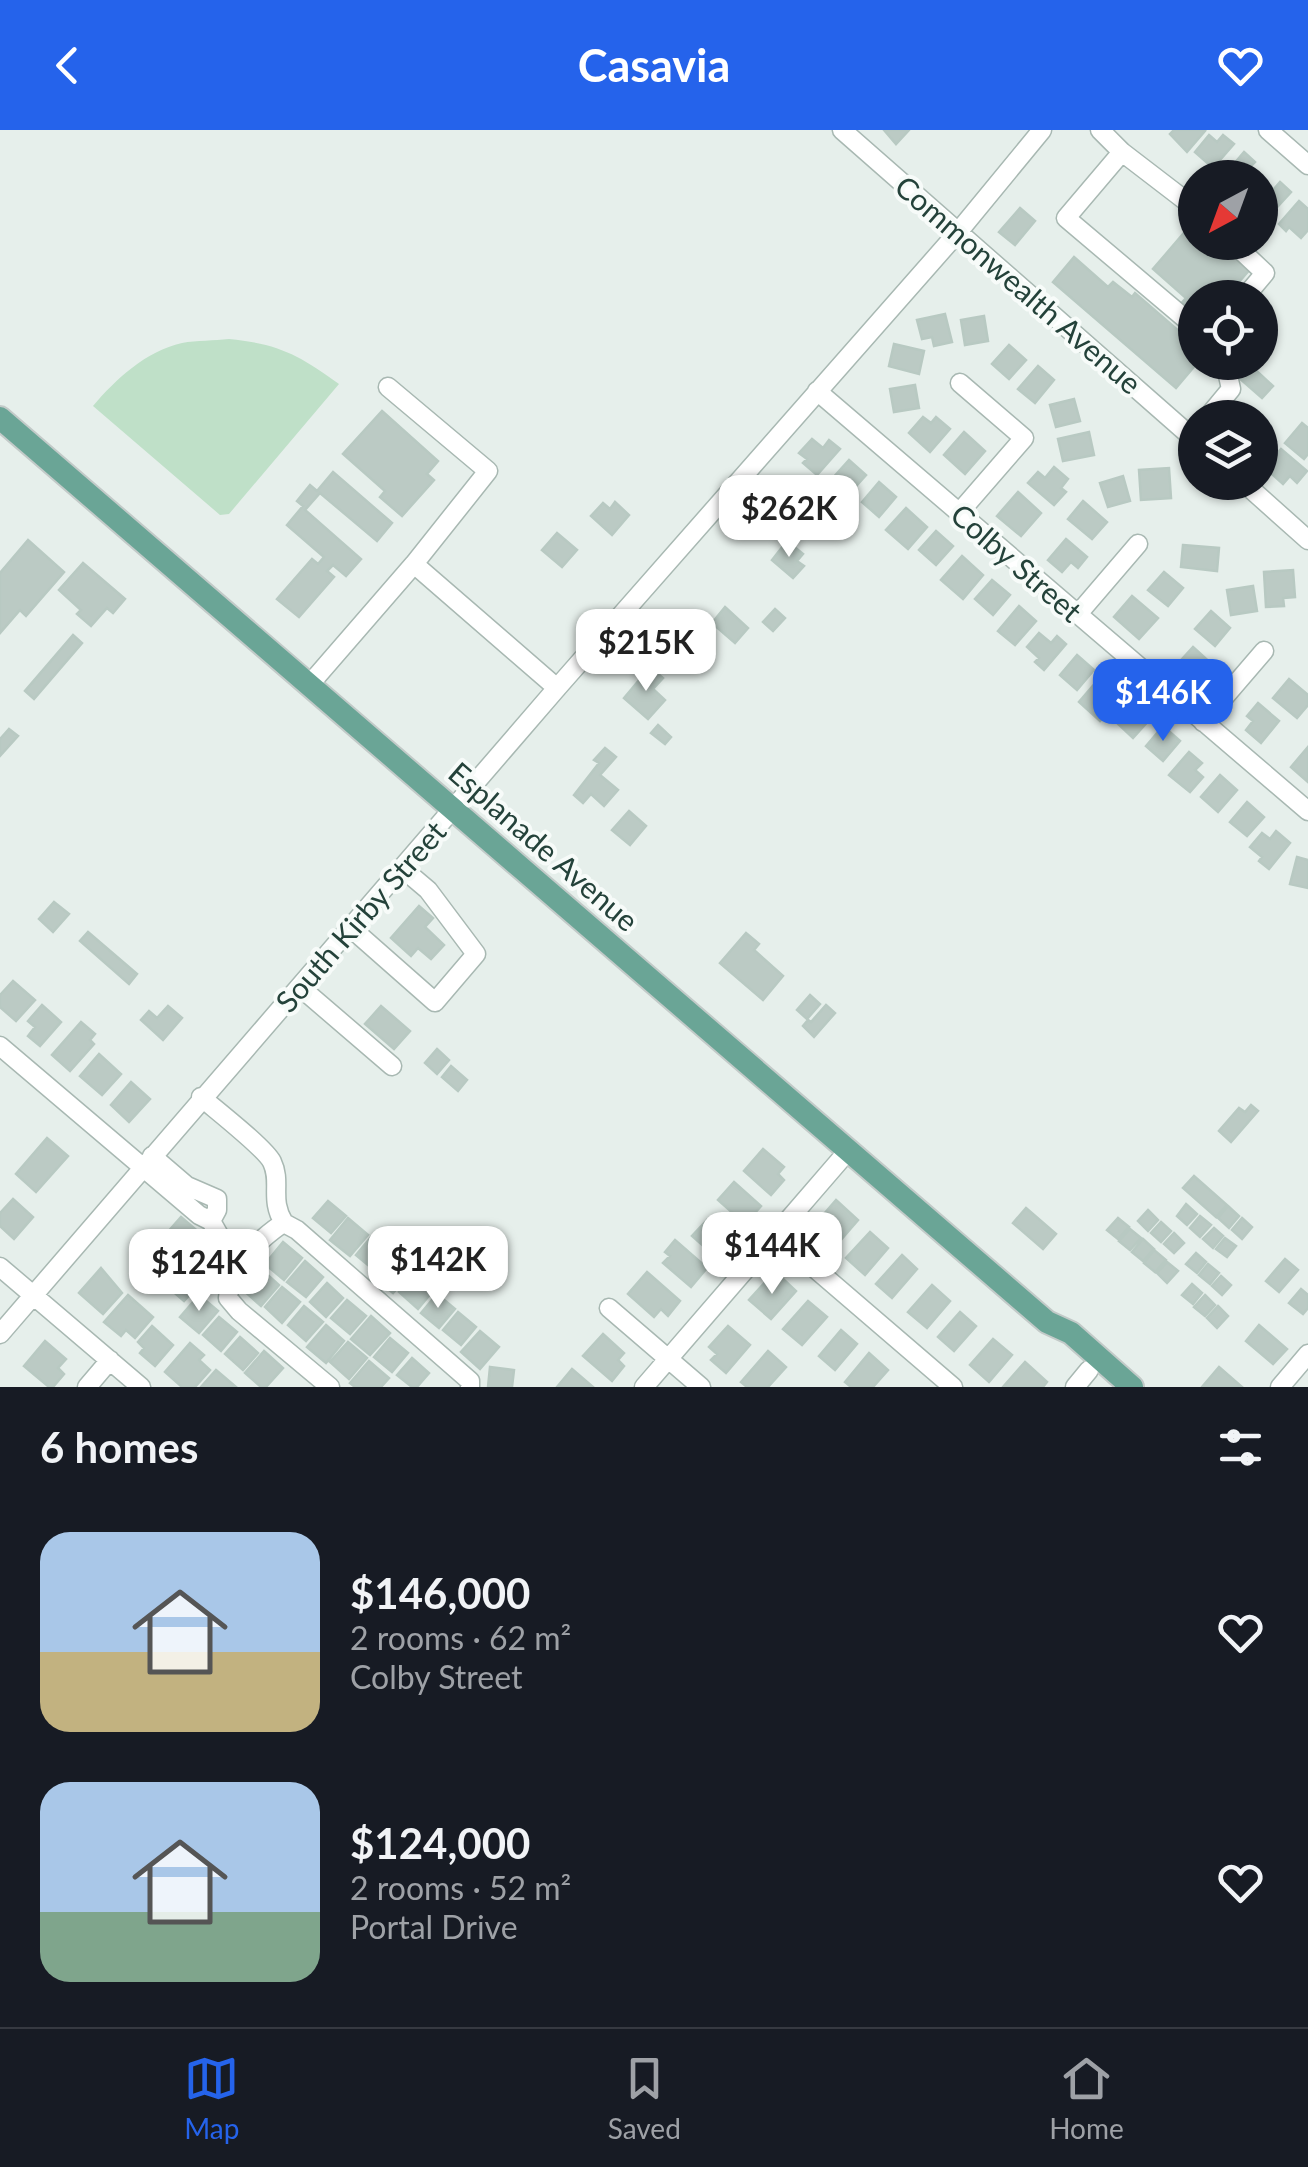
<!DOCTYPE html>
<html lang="en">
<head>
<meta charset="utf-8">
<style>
	:root { --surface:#171b24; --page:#242831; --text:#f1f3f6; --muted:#9ea1a6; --line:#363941; --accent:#2563eb }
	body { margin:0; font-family:Lato,sans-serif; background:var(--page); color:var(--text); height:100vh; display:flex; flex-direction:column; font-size:38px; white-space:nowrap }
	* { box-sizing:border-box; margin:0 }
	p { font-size:32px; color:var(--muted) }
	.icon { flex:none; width:55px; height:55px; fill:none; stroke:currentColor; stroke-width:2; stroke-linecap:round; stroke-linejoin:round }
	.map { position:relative; height:1257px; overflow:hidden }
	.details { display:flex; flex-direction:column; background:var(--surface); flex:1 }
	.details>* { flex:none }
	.needle { width:65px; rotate:221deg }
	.buttons { position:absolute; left:1178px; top:30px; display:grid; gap:20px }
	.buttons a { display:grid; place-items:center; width:100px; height:100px; border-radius:50%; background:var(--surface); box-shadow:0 2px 8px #0004; font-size:50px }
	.price { position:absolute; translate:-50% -85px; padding:0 22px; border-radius:20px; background:#fff; color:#222; font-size:32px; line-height:65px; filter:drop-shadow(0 2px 5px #0008) }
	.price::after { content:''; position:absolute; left:50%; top:60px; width:30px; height:22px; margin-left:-15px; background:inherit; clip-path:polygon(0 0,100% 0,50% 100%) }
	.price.selected { background:var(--accent); color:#fff }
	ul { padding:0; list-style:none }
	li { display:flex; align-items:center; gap:30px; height:250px; padding:0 40px }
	li span { display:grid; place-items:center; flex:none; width:280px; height:200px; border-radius:30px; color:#555 }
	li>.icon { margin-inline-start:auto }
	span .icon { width:120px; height:120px; fill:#fffc; stroke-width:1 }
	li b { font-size:42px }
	h2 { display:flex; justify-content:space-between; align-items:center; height:120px; padding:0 40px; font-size:42px }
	header { display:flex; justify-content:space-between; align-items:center; height:130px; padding:0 40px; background:var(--accent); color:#fff; font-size:45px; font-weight:700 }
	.tab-bar { display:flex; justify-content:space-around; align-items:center; height:140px; border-top:2px solid var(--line); background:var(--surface); font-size:28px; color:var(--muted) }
	.tab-bar a { display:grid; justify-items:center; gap:5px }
	.tab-bar .selected { color:var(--accent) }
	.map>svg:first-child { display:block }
	.grass { fill:#bfe0c8 }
	.building { fill:#bbcac4; stroke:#b8c9c2; stroke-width:2.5 }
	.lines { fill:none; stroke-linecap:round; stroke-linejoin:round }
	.minor-casing { stroke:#a8b8b2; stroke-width:21 }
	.major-casing { stroke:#c2cac8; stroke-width:26 }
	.minor { stroke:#fff; stroke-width:18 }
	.major { stroke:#6aa596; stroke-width:22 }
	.labels { text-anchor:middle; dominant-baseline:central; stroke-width:8; stroke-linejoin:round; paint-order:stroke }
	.street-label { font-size:30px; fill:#24423a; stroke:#f7fbf9 }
</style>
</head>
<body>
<header><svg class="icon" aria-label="back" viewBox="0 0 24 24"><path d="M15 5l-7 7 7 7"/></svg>Casavia<svg class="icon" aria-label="heart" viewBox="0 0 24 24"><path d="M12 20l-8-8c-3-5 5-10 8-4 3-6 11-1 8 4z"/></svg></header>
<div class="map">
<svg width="1308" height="1257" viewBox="0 0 1308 1257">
	<rect width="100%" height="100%" fill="#e6efeb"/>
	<path class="grass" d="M229,209C279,214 299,225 339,254L229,384L220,385L93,276C116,249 146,221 182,213C197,210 214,211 229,209Z"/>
	<path class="building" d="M884,0H909L896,14Z
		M1174,0H1203L1205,1L1187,22L1170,4Z
		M1209,5L1217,12L1223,5L1234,14L1213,38L1195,22Z
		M1244,22L1255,32L1245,42L1251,48H1222Z
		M1280,52L1291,62L1269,86L1260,78V59L1265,53L1273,60Z
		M1299,71L1308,79V100L1301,108L1289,97L1286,101L1279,94Z
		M1020,78L1035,91L1015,115L999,102Z
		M1195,90V112H1222L1251,138L1225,168H1195V190L1179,176L1186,168L1153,139Z
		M1074,127L1108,157L1113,152L1132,167L1135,163L1195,215V232H1198L1176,258L1053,152Z
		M945,184L952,212L934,216L932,207L922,209L917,190Z
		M984,186L988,211L965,215L961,190Z
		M894,214L924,221L919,244L889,236Z
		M1009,215L1026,230L1009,249L992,234Z
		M1248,233L1273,256L1262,268L1237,246Z
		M1038,236L1054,250L1035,273L1018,259Z
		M915,255L919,278L894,282L890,259Z
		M1074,269L1080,291L1056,297L1050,275Z
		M382,281L438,331L427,344L434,350L402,386L380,367L385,361L343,324Z
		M923,287L931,293L936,287L950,299L930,322L909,303Z
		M1302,293L1308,298V324L1304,329L1285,313Z
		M1260,298L1276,312L1266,324L1260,319Z
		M964,302L985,321L965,344L944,325Z
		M1089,302L1094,325L1063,331L1058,309Z
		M812,309L823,318L829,310L840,319L817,345L803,333L807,329L799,323Z
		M1281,319L1307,341L1297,353L1290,346L1283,354L1265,338Z
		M849,330L866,345L849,364L832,349Z
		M1054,337L1068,349L1061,358L1066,362L1054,375L1028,353L1038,342L1045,348Z
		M1169,338L1171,368L1141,370L1139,340Z
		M333,342L392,393L377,411L320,363L305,380L361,429L346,446L333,435L327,441L334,447L299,487L277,469L312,429L318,434L324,427L287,395L303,376L297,371L310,355L317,361Z
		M1123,346L1130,371L1108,377L1100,353Z
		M879,352L896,367L879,387L862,372Z
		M1018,362L1041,383L1021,406L997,386Z
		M1083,371L1107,392L1092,409L1068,389Z
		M615,372L629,385L612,405L591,386L603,373L610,379Z
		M906,378L927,397L908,419L886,400Z
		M936,401L953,416L936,435L919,420Z
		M557,403L577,420L562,437L542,420Z
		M1066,409L1087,427L1078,438L1071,432L1062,442L1048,430Z
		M28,410L64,442L26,486L20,480L0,503V443Z
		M787,411L803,424L797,431L804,436L793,448L772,430Z
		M1183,415L1219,418L1217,441L1181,437Z
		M962,426L983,445L963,469L941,450Z
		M83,433L125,469L113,483L107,478L91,496L77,484L81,480L59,460Z
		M1293,440L1295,467L1283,468L1284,476L1266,477L1264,442Z
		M1164,442L1183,458L1168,476L1148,460Z
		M992,450L1010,465L993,485L975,469Z
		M1253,456L1257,481L1231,485L1227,460Z
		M1132,466L1158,488L1139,509L1114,487Z
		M1019,476L1036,491L1015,515L998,501Z
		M725,477L748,498L735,513L712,493Z
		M775,479L785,488L773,501L763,492Z
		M1211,481L1230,498L1215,516L1195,499Z
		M1039,503L1051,513L1057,506L1066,514L1044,540L1035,532L1039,528L1027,517Z
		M73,505L82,513L34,569L25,561Z
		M1193,517L1214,536L1205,546L1198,540L1189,551L1174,538Z
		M1077,525L1094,540L1077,560L1060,545Z
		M650,537L663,548L653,559L665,570L648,589L624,568Z
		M1103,544L1124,563L1100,591L1079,572Z
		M1289,549L1308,565V575L1297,588L1273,568Z
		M1258,573L1279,591L1261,613L1246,600L1253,591L1247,586Z
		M1133,574L1150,589L1133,608L1117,593Z
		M658,595L671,607L665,614L651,603Z
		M1163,596L1180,611L1163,631L1146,616Z
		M9,599L18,606L0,626V609Z
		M1308,617V652L1291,637Z
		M605,618L616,627L600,645L618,660L604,676L591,664L583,673L574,665L599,633L594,630Z
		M1189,622L1202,633L1195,640L1203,647L1190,662L1169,645Z
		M1220,645L1237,660L1218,682L1201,667Z
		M1247,672L1264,687L1247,706L1230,692Z
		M629,681L646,696L630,715L612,700Z
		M1276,701L1290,713L1269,739L1259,731L1262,727L1250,717L1262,703L1270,709Z
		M1297,727L1308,730V758L1290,754Z
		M54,772L69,784L53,802L39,789Z
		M419,776L433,788L425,797L444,815L431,829L418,818L411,826L391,808Z
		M88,802L137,844L129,854L80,811Z
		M746,803L759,814L754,820L783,846L763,870L720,833Z
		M13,851L35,870L16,891L0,877V865Z
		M810,865L820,874L807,889L797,880Z
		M42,875L61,892L40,916L28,906L35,897L28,891Z
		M826,875L835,883L814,907L803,896L808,890L811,892Z
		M168,876L182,888L163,910L141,890L149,881L157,888Z
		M381,876L410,901L394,919L365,894Z
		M81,892L95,904L90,910L94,914L70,941L52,925Z
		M437,919L449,930L437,944L425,933Z
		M99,924L121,944L102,965L80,946Z
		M451,936L467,950L458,961L442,947Z
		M131,952L150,969L129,992L111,975Z
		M1251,975L1258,981L1231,1012L1219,1001L1239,978L1245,982Z
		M47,1008L68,1026L36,1062L16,1044Z
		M763,1019L784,1037L778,1044L784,1050L771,1065L744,1041Z
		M1194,1046L1227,1075L1216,1087L1183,1058Z
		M734,1052L761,1076L745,1094L718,1070Z
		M13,1069L33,1087L14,1109L0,1096V1083Z
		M836,1070L858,1090L833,1119L818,1105L824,1098L817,1092Z
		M328,1071L346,1086L331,1103L313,1088Z
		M1186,1074L1197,1084L1187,1095L1177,1086Z
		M1228,1076L1239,1086L1229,1098L1218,1088Z
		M1026,1078L1056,1104L1043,1119L1013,1093Z
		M1148,1080L1158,1090L1148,1101L1138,1091Z
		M1200,1086L1211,1095L1200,1107L1190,1098Z
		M181,1087L202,1105L173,1138L167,1133L156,1146L145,1136L155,1124L151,1121Z
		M348,1088L368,1105L350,1126L330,1110Z
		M1118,1088L1129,1097L1118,1109L1107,1100Z
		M1242,1088L1252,1097L1242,1109L1232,1100Z
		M707,1090L732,1112L717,1128L692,1106Z
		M1161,1092L1171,1101L1161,1112L1151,1103Z
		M1214,1098L1223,1106L1213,1118L1203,1109Z
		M1130,1099L1141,1108L1130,1120L1119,1111Z
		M870,1102L888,1118L865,1145L846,1128Z
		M1174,1103L1184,1113L1174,1123L1164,1114Z
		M371,1107L389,1123L374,1140L356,1125Z
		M1225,1108L1236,1116L1227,1127L1216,1119Z
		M1143,1109L1154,1119L1143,1131L1132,1122Z
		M675,1110L707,1138L691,1157L663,1133L670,1126L665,1122Z
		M283,1112L302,1128L284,1150L265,1134Z
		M1154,1120L1166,1130L1155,1142L1144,1133Z
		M1196,1123L1206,1132L1197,1143L1186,1134Z
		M902,1125L917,1139L892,1168L876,1154Z
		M393,1127L411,1143L393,1163L375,1148Z
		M1285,1129L1298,1140L1279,1162L1266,1151Z
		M305,1131L323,1147L306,1167L287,1152Z
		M1167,1132L1178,1141L1167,1153L1157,1143Z
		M1208,1134L1219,1143L1210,1154L1199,1145Z
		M101,1138L122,1163L103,1184L79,1163Z
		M260,1138L279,1155L261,1176L242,1159Z
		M647,1142L680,1171L668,1186L661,1179L654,1187L628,1164Z
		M415,1145L433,1161L418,1179L399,1162Z
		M182,1146L196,1158L184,1171L170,1159Z
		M1221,1146L1231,1155L1222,1165L1212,1156Z
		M782,1148L796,1161L771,1189L749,1170L768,1149L775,1155Z
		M327,1153L343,1168L326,1187L310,1172Z
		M1192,1154L1202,1163L1193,1174L1182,1165Z
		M932,1155L950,1171L927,1198L908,1182Z
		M282,1157L300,1172L282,1193L265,1177Z
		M1301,1159L1308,1165V1178L1303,1184L1289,1173Z
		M437,1164L455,1179L439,1198L421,1183Z
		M128,1165L153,1187L135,1208L126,1200L121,1206L104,1192Z
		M199,1165L218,1181L199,1203L180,1187Z
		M1205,1165L1215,1175L1205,1186L1194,1177Z
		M347,1170L366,1186L350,1204L331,1188Z
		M808,1171L827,1187L802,1215L783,1199Z
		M304,1176L323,1192L306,1211L288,1195Z
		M1218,1176L1228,1186L1217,1198L1207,1188Z
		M458,1182L476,1197L461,1215L443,1200Z
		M960,1182L976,1196L954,1221L938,1207Z
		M371,1186L390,1203L370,1225L351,1209Z
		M219,1187L237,1202L221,1221L203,1205Z
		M326,1195L344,1211L326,1233L307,1217Z
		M1259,1195L1287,1219L1273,1234L1246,1211Z
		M152,1196L173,1215L155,1236L140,1223L144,1218L138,1212Z
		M728,1196L750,1215L726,1243L711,1230L717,1224L709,1217Z
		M841,1200L857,1214L835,1240L819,1226Z
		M480,1201L499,1217L480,1239L461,1222Z
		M603,1204L624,1223L618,1230L624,1236L612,1251L583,1226Z
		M240,1207L258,1223L243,1240L225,1224Z
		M390,1208L408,1223L392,1242L374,1227Z
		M993,1209L1012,1225L989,1252L970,1235Z
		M45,1211L66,1229L58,1238L64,1244L53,1257H49L24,1236Z
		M348,1212L367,1228L349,1249L330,1232Z
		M190,1213L204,1225L199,1230L210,1240L195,1257H182L165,1242Z
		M264,1221L283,1238L266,1257H261L245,1243Z
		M768,1221L786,1237L768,1257H747L741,1252Z
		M869,1223L888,1240L873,1257H851L845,1252Z
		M412,1228L429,1243L417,1257H412L397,1245Z
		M369,1231L389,1248L381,1257H355L350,1253Z
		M1025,1232L1047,1252L1043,1257H1003Z
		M490,1237L514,1240L512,1257H488Z
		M1219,1237L1242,1257H1202Z
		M572,1239L593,1257H557Z
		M216,1240L236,1257H201Z"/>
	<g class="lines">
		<g class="minor-casing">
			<path id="minor" d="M842,0L1195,310
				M1100,0L1122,22L1066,88L1195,197
				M1268,0L1308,35
				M1122,22L1195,78
				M1232,112L1265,143L1244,168
				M388,257L488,341L414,434
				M817,261L1308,681
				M1207,288L1231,259L1225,232
				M1243,352L1308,410
				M959,383L1024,308L960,253
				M1078,484L1138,414
				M310,554L414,434L557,558
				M1203,592L1264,521
				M351,798L435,872L476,824L428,760L402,738
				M300,857L392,936
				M0,916L199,1085L211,1091L233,1130
				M201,967C216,980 265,1018 272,1032C282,1053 269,1069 284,1093
				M152,1026L187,1056L217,1069V1080L211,1091
				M776,1105L953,1257
				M233,1130C253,1122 265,1103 284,1093L297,1100L470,1251V1257
				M233,1130L228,1168L239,1181L330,1257
				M0,1137L141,1257
				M609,1178L701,1257
				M0,1204L557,558L959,101L1042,0
				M87,1257L110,1230
				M644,1257L847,1022
				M1075,1257L1089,1240
				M1280,1257L1308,1224"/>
		</g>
		<g class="major-casing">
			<path id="major" d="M0,288C350,588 697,892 1047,1192L1071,1203L1132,1257"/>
		</g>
		<use href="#minor" class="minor"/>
		<use href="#major" class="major"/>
	</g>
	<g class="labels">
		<g class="street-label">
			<text transform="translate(1019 154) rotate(41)">Commonwealth Avenue</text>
			<text transform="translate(1017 432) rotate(41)">Colby Street</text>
			<text transform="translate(544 716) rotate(41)">Esplanade Avenue</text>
			<text transform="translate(360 786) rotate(-49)">South Kirby Street</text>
		</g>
	</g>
</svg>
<div class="buttons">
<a><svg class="needle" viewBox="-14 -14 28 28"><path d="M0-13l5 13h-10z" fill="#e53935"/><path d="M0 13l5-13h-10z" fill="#9ea1a6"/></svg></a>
<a><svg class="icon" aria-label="locate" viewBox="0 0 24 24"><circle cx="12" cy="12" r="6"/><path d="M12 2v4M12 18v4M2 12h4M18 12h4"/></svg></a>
<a><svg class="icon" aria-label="layers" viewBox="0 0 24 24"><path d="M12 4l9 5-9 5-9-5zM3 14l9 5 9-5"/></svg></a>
</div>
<b class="price" style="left:789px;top:430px">$262K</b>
<b class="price" style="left:646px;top:564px">$215K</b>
<b class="price selected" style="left:1163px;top:614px">$146K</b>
<b class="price" style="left:772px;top:1167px">$144K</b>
<b class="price" style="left:438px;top:1181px">$142K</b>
<b class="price" style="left:199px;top:1184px">$124K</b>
</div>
<section class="details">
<h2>6 homes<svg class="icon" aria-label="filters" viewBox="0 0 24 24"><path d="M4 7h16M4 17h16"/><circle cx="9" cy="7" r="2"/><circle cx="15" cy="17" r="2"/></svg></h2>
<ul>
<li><span style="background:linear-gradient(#a9c7e8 60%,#c2b280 0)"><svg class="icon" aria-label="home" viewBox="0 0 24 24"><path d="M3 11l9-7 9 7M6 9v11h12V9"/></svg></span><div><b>$146,000</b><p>2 rooms · 62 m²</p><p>Colby Street</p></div><svg class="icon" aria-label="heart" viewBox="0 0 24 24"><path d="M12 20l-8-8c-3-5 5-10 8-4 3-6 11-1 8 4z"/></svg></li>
<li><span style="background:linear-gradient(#a9c7e8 65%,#7fa58c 0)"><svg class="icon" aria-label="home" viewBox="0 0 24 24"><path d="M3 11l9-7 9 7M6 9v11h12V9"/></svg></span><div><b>$124,000</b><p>2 rooms · 52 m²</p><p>Portal Drive</p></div><svg class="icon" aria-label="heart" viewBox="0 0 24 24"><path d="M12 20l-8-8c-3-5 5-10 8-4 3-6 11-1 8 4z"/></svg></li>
</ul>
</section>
<nav class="tab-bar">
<a class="selected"><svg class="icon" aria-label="map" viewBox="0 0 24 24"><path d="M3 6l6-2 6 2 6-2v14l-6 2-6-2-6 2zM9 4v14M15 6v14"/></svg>Map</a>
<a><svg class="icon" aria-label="saved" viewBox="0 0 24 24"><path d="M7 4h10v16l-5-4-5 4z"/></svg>Saved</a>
<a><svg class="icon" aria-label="home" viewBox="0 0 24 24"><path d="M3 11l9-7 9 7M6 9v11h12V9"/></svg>Home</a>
</nav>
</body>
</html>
